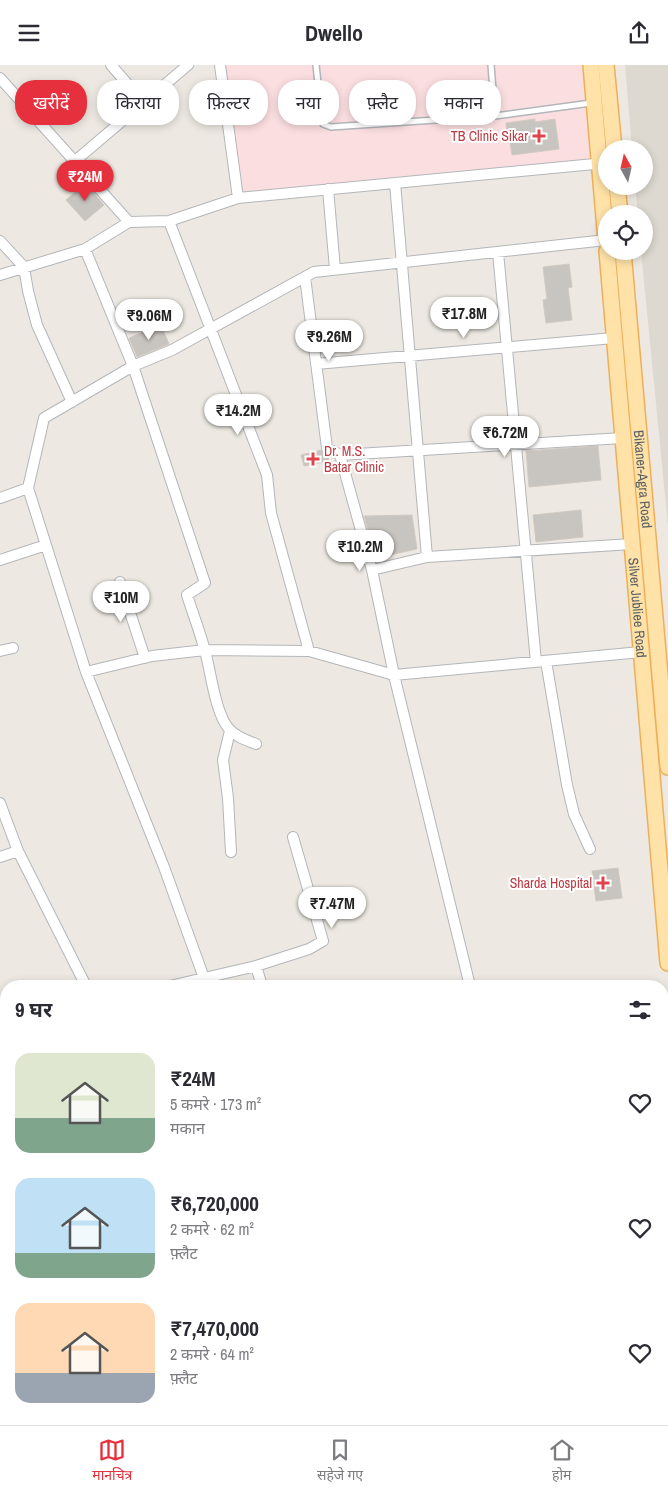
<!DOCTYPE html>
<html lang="hi">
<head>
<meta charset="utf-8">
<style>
	:root { --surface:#fff; --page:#f7f7f7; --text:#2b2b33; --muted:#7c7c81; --line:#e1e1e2; --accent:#e6303d }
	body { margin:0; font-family:"Archivo Narrow","Noto Sans Devanagari",sans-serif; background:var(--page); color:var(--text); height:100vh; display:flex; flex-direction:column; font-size:19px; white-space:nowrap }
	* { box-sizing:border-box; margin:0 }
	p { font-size:16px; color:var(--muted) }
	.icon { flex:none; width:28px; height:28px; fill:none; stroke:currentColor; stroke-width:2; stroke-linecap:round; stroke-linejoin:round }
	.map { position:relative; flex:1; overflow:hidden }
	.details { position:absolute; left:0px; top:915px; width:669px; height:445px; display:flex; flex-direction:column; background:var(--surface); border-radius:20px 20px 0 0; box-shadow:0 2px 8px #0003 }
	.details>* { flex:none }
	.banner { position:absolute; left:15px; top:15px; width:639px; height:45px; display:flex; gap:10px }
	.needle { width:32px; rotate:352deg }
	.tools { position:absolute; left:598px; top:75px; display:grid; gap:10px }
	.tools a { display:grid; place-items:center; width:55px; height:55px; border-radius:50%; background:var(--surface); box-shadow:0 2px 8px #0003; font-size:25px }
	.price { position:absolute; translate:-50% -42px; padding:0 11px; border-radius:18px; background:#fff; color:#222; font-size:16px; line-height:32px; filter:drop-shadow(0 1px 2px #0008) }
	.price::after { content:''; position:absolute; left:50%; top:30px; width:15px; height:11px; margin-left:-8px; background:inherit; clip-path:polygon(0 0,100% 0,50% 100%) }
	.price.selected { background:var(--accent); color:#fff }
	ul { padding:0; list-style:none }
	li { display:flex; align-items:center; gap:15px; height:125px; padding:0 15px }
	li span { display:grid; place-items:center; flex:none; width:140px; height:100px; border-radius:15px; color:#555 }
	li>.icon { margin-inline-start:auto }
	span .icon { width:60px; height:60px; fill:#fffc; stroke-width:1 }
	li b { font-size:21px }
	h2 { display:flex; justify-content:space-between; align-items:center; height:60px; padding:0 15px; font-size:21px }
	.pill { padding:0 18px; border-radius:20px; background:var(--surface); box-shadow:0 2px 8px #0003; font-size:18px; line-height:45px }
	.pill.selected { background:var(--accent); color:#fff }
	header { display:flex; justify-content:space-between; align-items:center; height:65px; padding:0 15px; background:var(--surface); font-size:22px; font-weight:800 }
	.menu { display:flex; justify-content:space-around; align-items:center; height:70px; border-top:1px solid var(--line); background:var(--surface); font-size:14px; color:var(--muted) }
	.menu a { display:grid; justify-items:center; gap:2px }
	.menu .selected { color:var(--accent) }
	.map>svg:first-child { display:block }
	.education { fill:#ddd9d0 }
	.medical { fill:#fbdee0 }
	.building { fill:#c8c4bf; stroke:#d2cac1 }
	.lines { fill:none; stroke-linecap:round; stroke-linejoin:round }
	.service-casing { stroke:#b3b6ba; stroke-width:8 }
	.minor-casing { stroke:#b3b6ba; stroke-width:12 }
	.primary-casing { stroke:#efae5a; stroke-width:18 }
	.service { stroke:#fff; stroke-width:5 }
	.minor { stroke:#fff; stroke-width:10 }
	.primary { stroke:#fee2a7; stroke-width:15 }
	.health-dot { fill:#e0444e; stroke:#fff; stroke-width:2 }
	.labels { text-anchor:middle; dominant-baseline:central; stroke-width:4; stroke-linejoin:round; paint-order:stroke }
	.health-label { font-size:14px; fill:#be3a42; stroke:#fff; text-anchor:end }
	.street-label { font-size:14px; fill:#5b6063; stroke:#fff }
</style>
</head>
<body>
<header><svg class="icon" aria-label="menu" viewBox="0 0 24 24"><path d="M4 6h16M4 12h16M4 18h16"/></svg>Dwello<svg class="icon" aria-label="share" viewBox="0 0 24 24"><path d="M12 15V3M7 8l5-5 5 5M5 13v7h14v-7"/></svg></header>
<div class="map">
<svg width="668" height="1360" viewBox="0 0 668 1360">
	<rect width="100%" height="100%" fill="#ede9e2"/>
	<path class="education" d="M625,0H668V461L641,186H644V149H638L635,121H644V84H632Z"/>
	<path class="medical" d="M215,0H586L600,99L238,133Z"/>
	<path class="building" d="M535,54V57L555,54L559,84L512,90L509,71H507L506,58Z
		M85,118L104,140L85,156L66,135Z
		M569,199L572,222L568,223L572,255L546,258L543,235L547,234L543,202Z
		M161,260L169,279L137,292L129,273Z
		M598,381L601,415L529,422L526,386Z
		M321,385L328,391L329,396L304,401L301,390Z
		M581,445L583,472L536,477L533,450Z
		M412,450L417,484L376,493L364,451Z
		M618,803L622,833L596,836L592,806Z"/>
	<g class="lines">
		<g class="service-casing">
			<path id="service" d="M316,0L322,55L323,59L331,62L495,51L591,38
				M491,0L495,51"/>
		</g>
		<g class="minor-casing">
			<path id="minor" d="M111,0L144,38
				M220,0L238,133
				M0,13L129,157
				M75,96L188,0
				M395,118L427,492L372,505L394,610L470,921
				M328,124L335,204
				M169,156L267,410L271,448L309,586
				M606,175L314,207L172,285L133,301L44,353L28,423L86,607L152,591L205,585L309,586L394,610L641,587
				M0,176L24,202L28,226L37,260L72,337
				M85,184L133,301L205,518L187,530C193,549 200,567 205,586C211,607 215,648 229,664C236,672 246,675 256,679
				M498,187L536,597
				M0,210L85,184L129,157L169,156L238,133L605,98
				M305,212L327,383L340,390
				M316,299L614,273
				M0,433L28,423
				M427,492L632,479
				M0,495L46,480
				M372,505L340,390L623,373
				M120,517L145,593
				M0,586L13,583
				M546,596L567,720L574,749L590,784
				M86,607L164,802L204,913L170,921
				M230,666L223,695L228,733L231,787
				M0,738L18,786L86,921
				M0,792L18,786
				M256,901L309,884L323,876L293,772
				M204,913L256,901L262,921
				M0,961L6,959
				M0,1101H6
				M0,1114L6,1120
				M662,1169H668
				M93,1354L96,1360
				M265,1354L272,1360
				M583,1354V1360
				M358,1360L371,1354"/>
		</g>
		<g class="primary-casing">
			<g id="primary">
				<path d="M591,0L606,176"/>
				<path d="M606,0L614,84"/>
				<path d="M617,121L620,149"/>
				<path id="s1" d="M607,186L668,898"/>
				<path id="s2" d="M623,186L668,702"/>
			</g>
		</g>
		<use href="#service" class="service"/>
		<use href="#minor" class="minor"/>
		<use href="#primary" class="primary"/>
	</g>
	<g class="health-dot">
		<path d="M536.5 63.5h5v5h5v5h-5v5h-5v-5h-5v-5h5z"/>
		<path d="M310.5 386.5h5v5h5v5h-5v5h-5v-5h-5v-5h5z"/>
		<path d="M600.5 810.5h5v5h5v5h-5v5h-5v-5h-5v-5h5z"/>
	</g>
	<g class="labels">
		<g class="health-label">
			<text x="528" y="71">TB Clinic Sikar</text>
			<text x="324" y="386" text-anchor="start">Dr. M.S.<tspan x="324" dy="16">Batar Clinic</tspan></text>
			<text x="592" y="818">Sharda Hospital</text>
		</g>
		<g class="street-label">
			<text stroke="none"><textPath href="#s2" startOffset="229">Bikaner-Agra Road</textPath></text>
			<text stroke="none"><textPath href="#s1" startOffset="358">Silver Jubliee Road</textPath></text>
		</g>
	</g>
</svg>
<div class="tools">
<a><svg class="needle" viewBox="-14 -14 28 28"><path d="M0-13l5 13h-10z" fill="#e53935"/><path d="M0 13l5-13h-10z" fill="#7c7c81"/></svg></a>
<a><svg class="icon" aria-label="locate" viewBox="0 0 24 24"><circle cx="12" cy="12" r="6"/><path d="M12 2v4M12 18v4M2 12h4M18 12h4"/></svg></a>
</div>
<b class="price selected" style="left:85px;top:137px">₹24M</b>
<b class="price" style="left:464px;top:274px">₹17.8M</b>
<b class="price" style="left:149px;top:276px">₹9.06M</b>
<b class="price" style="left:329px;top:297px">₹9.26M</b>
<b class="price" style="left:238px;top:371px">₹14.2M</b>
<b class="price" style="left:505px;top:393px">₹6.72M</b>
<b class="price" style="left:360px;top:507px">₹10.2M</b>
<b class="price" style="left:121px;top:558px">₹10M</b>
<b class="price" style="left:332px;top:864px">₹7.47M</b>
<div class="banner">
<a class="pill selected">खरीदें</a>
<a class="pill">किराया</a>
<a class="pill">फ़िल्टर</a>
<a class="pill">नया</a>
<a class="pill">फ़्लैट</a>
<a class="pill">मकान</a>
</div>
<section class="details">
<h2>9 घर<svg class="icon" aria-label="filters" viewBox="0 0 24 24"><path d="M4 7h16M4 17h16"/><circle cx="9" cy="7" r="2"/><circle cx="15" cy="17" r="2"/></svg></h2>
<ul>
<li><span style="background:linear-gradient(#dfe7d0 65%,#7fa58c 0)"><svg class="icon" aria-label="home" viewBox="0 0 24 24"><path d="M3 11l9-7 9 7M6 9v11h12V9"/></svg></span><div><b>₹24M</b><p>5 कमरे · 173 m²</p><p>मकान</p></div><svg class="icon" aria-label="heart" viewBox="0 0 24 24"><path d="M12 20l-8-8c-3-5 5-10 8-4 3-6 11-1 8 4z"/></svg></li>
<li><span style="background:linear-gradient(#bfe0f5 75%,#7fa58c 0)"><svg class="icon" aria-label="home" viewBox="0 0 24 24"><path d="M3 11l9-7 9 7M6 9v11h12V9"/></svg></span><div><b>₹6,720,000</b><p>2 कमरे · 62 m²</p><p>फ़्लैट</p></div><svg class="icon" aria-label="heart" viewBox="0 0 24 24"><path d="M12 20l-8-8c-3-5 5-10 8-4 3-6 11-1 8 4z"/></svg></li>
<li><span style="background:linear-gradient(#ffd9b3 70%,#9aa5b1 0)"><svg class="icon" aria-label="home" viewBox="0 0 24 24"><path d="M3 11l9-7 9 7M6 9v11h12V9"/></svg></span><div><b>₹7,470,000</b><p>2 कमरे · 64 m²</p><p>फ़्लैट</p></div><svg class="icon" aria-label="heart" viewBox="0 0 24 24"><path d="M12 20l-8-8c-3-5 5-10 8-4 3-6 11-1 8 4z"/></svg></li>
</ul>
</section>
</div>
<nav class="menu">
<a class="selected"><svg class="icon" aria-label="map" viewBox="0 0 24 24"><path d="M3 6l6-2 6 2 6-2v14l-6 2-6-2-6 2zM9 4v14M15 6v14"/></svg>मानचित्र</a>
<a><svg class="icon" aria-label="saved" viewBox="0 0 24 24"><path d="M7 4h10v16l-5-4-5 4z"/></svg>सहेजे गए</a>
<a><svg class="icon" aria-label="home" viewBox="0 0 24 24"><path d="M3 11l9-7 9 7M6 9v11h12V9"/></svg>होम</a>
</nav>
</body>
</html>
